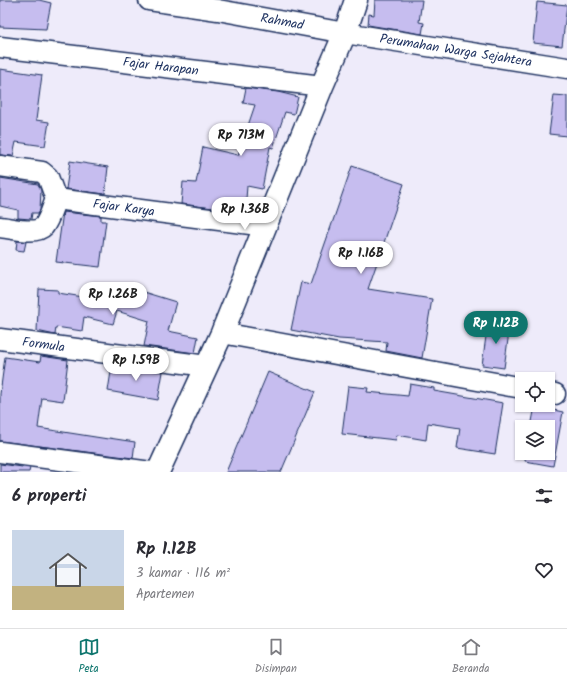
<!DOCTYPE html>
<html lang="id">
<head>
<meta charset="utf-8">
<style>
	:root { --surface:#fff; --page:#f7f7f7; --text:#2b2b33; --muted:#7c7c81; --line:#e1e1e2; --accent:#0f766e }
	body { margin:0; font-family:Kalam,sans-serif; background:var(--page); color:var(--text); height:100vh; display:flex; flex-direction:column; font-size:15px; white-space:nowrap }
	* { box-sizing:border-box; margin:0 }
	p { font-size:13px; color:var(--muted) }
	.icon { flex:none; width:22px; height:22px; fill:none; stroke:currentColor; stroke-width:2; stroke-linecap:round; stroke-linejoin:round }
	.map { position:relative; height:472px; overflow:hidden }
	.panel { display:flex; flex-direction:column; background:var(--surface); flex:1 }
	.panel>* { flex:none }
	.fabs { position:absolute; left:515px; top:372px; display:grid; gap:8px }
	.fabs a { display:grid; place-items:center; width:40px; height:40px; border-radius:0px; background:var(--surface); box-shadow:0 1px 3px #0004; font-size:20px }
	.price { position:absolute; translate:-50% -34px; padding:0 9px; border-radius:14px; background:#fff; color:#222; font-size:13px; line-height:26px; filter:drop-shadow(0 1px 2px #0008) }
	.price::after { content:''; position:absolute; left:50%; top:24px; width:12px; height:9px; margin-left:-6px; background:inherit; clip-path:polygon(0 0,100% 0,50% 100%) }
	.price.selected { background:var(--accent); color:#fff }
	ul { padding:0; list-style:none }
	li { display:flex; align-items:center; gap:12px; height:100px; padding:0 12px }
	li+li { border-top:1px solid var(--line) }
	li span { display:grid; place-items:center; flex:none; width:112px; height:80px; border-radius:0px; color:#555 }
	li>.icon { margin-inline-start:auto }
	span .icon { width:48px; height:48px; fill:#fffc; stroke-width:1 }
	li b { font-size:17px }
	h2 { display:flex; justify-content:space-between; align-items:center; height:48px; padding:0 12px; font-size:17px }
	.menu { display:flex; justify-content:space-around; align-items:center; height:56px; border-top:1px solid var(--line); background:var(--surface); font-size:11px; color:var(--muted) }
	.menu a { display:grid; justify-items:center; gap:2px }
	.menu .selected { color:var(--accent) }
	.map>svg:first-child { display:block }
	.building { fill:#c6bdef; stroke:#1b2f5e }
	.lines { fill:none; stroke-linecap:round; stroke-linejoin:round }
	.minor-casing { stroke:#1b2f5e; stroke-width:23 }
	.tertiary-casing { stroke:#1b2f5e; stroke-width:25 }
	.minor { stroke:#fff; stroke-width:20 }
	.tertiary { stroke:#fff; stroke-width:22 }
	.labels { text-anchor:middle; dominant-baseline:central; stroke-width:3; stroke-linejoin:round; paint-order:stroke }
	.street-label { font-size:13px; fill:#1b2f5e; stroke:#fff }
</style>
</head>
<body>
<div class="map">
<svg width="567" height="472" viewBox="0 0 567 472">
	<rect width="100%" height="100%" fill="#eeebfa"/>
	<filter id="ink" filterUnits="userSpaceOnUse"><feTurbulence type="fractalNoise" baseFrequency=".025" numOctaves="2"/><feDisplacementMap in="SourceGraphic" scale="8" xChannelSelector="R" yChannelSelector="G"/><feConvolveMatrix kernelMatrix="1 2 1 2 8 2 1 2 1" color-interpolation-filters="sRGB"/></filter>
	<g filter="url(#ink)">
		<path class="building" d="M0,0H39L51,3L46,29L0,27Z
			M375,0H422L419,22L424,23L422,34L368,25L369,14L374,15Z
			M537,2L567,5L562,46L533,43Z
			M0,69L42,75L36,120L49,122L45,146L16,142L13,156L0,155Z
			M246,88L278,92L298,97L294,114L285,112L273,148L270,147L262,189L247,186L245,212L181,204L183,182L196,183L203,147L238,155L255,105L243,103Z
			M554,95L567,96V136L549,134Z
			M70,161L108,167L105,194L66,189Z
			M352,166L404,184L368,289L432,299L422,358L386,351L387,342L339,339L291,330L301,282L311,284Z
			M0,178L38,184L41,190L40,210L38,213H32L31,219L18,218V210L0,206Z
			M63,212L101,216V221H106L100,267L56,262Z
			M17,241L26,242L24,251L16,250Z
			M39,289L58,290V293L96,299L98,290L138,299L140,291L176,302L168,331L198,337L195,353L144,346L149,321L117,311L113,324L84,317L82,331L56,327L55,335L37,331Z
			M488,322L510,325L504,368L482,365Z
			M41,356L68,360L63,401L42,398L38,428L108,439L109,438L135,442L133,458L0,441V394L5,357L40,362Z
			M112,365L163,372L158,400L108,391Z
			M268,372L315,392L281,472H226Z
			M410,384L434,388V391L503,403L495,454L457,448L460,428L428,423L426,440L397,435L396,440L342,434L348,386L368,388L367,392L408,396Z
			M535,406L563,412L553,466L525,461L526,453H548V427H531Z
			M0,464L30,468L29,472H0Z"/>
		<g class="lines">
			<g class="minor-casing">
				<g id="minor">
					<path id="s1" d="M149,0L218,10L345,33L567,68"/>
					<path id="s2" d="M0,47L322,86"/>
					<path id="s3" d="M0,166L42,172L48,177L56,199L265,226"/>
					<path d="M0,227C11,228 36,235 44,226C50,218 52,208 56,199"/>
					<path d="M222,333L522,388"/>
					<path id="s4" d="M0,339L207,366"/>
					<path d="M548,393L555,394"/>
					<path d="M0,452L151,472"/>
				</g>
			</g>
			<g class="tertiary-casing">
				<path id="tertiary" d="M158,472L222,333L322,86L345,33L356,0"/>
			</g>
			<use href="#minor" class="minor"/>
			<use href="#tertiary" class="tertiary"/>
		</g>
	</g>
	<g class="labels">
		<g class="street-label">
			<text stroke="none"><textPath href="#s1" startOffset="135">Rahmad</textPath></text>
			<text stroke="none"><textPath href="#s1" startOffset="311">Perumahan Warga Sejahtera</textPath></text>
			<text stroke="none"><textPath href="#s2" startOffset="162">Fajar Harapan</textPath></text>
			<text stroke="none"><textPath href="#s3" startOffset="142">Fajar Karya</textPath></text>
			<text stroke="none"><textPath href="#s4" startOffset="44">Formula</textPath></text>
		</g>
	</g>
</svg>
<div class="fabs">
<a><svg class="icon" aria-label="locate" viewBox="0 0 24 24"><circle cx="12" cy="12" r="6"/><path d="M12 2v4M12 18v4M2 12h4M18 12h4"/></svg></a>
<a><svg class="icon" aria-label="layers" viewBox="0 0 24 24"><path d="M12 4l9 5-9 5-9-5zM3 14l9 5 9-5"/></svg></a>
</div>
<b class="price" style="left:241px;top:157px">Rp 713M</b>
<b class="price" style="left:245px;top:231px">Rp 1.36B</b>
<b class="price" style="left:361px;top:275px">Rp 1.16B</b>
<b class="price" style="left:113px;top:316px">Rp 1.26B</b>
<b class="price selected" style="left:496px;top:345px">Rp 1.12B</b>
<b class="price" style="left:136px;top:382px">Rp 1.59B</b>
</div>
<section class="panel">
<h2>6 properti<svg class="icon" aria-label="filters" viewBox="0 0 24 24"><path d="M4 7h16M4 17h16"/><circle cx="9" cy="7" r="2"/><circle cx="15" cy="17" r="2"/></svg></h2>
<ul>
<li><span style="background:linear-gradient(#c9d6e8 70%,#c2b280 0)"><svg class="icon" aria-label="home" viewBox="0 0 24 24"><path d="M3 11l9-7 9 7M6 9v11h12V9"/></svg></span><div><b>Rp 1.12B</b><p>3 kamar · 116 m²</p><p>Apartemen</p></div><svg class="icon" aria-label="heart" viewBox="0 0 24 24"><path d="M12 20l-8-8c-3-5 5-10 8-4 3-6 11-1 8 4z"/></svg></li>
</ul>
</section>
<nav class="menu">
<a class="selected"><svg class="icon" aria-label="map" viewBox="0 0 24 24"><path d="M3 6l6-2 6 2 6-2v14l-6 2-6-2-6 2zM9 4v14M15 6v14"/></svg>Peta</a>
<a><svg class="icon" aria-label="saved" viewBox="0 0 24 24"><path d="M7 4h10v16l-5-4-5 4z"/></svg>Disimpan</a>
<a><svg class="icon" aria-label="home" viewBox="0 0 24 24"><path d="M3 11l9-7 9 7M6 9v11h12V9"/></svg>Beranda</a>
</nav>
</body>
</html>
